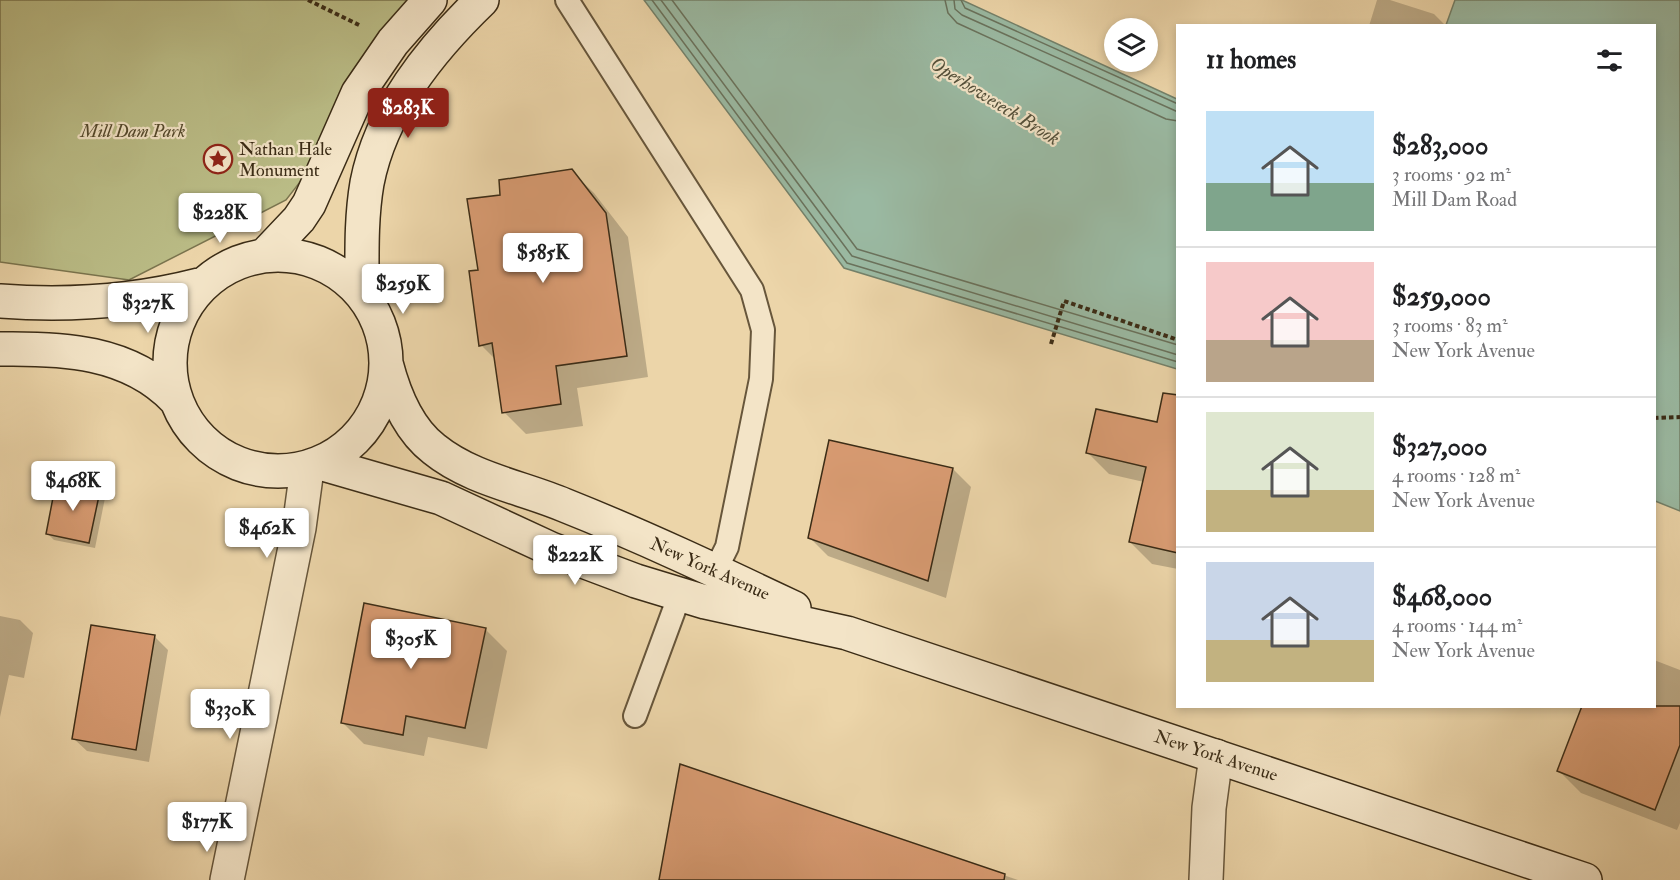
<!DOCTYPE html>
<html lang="en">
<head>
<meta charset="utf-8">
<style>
	:root { --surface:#fff; --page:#f2f2f2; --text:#202124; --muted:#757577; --line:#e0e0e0; --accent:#8f2418 }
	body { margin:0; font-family:"IM FELL Double Pica",serif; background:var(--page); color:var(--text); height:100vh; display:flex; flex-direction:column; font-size:22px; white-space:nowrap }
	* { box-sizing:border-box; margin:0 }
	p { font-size:20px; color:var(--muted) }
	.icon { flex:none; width:33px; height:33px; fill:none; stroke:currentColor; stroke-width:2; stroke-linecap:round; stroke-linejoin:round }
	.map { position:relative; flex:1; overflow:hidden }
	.side { position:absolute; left:1176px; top:24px; width:480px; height:684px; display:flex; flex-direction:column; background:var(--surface); border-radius:0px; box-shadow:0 3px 9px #0003 }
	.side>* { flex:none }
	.fabs { position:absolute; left:1104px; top:18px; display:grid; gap:12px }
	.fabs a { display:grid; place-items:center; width:54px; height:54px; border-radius:50%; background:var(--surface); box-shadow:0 3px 9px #0003; font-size:30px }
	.price { position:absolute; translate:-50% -51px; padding:0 14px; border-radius:6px; background:#fff; color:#222; font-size:20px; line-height:39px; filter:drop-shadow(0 2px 3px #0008) }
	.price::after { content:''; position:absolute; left:50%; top:36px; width:18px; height:14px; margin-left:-9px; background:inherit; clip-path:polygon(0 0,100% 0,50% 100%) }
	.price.active { background:var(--accent); color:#fff }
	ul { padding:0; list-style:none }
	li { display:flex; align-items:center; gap:18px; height:150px; padding:0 30px }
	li+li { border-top:2px solid var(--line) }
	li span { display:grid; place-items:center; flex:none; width:168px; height:120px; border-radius:0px; color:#555 }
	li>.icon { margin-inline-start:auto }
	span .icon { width:72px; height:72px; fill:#fffc; stroke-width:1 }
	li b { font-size:26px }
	h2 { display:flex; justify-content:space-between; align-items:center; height:72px; padding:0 30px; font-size:26px }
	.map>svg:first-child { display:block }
	.green { fill:#babc86; stroke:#7a744e; stroke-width:1.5 }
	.water { fill:#9ab9a2; stroke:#74816a; stroke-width:1.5 }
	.shadow { fill:#0003 }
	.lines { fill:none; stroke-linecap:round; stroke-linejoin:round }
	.shore { stroke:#6a725c; stroke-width:1.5 }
	.building { fill:#d89b72; stroke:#3b2c16; stroke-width:1.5 }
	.lane-casing { stroke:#67563b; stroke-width:26 }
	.street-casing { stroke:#67563b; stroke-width:36 }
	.secondary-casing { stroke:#3b2c16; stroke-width:36 }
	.path { stroke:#3b2c16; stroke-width:4; stroke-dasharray:4.5 3; stroke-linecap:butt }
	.lane { stroke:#f3e4c7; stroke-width:22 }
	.street { stroke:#f3e4c7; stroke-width:33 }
	.secondary { stroke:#f3e4c7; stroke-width:33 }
	.labels { text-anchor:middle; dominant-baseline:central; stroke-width:4.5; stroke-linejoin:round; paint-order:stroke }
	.park-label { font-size:18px; font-style:italic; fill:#54492c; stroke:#f3e4c7 }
	.poi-label { font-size:18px; fill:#3b2c16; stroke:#f3e4c7; text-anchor:start }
	.street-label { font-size:18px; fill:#3b2c16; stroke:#f3e4c7 }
	.water-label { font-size:20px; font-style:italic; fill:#534f39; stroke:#f3e4c7 }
</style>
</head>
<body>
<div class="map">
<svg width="1680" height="880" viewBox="0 0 1680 880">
	<rect width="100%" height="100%" fill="#ecd5a9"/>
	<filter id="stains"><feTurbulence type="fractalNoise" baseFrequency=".00333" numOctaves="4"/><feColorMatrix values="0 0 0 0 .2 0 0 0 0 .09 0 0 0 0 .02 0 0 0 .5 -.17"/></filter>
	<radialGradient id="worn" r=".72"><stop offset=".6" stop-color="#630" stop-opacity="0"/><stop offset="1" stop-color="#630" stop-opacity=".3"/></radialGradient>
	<path class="green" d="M0,0H442L286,200L129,280L0,262Z"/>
	<path class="water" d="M644,0H962L1177,99V369L844,268Z
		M1455,0H1680V511L1655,501L1654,26L1446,25Z"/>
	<path class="shadow" d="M1377,0H1390L1434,14L1446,26H1369Z
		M571,171L594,193L628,237L648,377L577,388L583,426L526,434L504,412L496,360L481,345L479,271L502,196Z
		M1178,428V569L1152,564L1130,542L1144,482L1109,474L1087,452Z
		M953,469L971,487L946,598L828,556L810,538Z
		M99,492L105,498L95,548L54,540L48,534Z
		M0,616L20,620L33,633L24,678L9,675L0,717Z
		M93,627L155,637L168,650L149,762L87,751L74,739Z
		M485,629L507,651L487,749L428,737L424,756L364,744L342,722Z
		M1654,660L1680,670V823L1677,830L1581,793L1559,771L1654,706Z
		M681,766L1018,880H661Z"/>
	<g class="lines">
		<path class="shore" d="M652,0L847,263L1178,362
			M661,0L852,256L1178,355
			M672,0L857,249L1178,345
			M945,0L948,13L957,23L1166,119L1178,121
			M954,0L955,9L962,15L1178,112
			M961,0L965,8L1178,104"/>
	</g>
	<path class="building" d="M572,169L606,213L627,356L556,366L561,404L502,413L492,343L479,346L469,271L478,270L467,199L500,195L499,180Z
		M1163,393L1178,395V553L1129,542L1146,467L1086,453L1096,409L1157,422Z
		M829,440L953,468L928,581L808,538Z
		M56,482L100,491L89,543L46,534Z
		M364,603L486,628L465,728L406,716L403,735L341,723Z
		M91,625L155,635L136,750L72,739Z
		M1582,706H1680V745L1655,810L1557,771Z
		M680,764L1005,874L1004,880H659Z"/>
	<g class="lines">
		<g class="lane-casing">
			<path id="lane" d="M567,0L752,290L763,330L761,379L727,547L715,571
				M635,716L680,594"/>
		</g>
		<g class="street-casing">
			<path id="street" d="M227,880L299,528L307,469
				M1206,880L1209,808L1216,756"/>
		</g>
		<g class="secondary-casing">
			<path id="secondary" d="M170 363a108 108 0 1 1 216 0a108 108 0 1 1-216 0Z
				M264,256L299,219L309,204L358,93L393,42L430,0
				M362,288C362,253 361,218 367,183C381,111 430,50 482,0
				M0,301C68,306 133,302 199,285
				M0,349C62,348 129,351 175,399
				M386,363C394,394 408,429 434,449C471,479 521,487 564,505C642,536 718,572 794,608
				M323,464L441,498L551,549L636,581L705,602L847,633L1585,880"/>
		</g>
		<path class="path" d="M308,0L359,25
			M1051,344L1064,301L1178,340
			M1654,418L1680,417"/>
		<use href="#lane" class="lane"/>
		<use href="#street" class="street"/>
		<use href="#secondary" class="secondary"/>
	</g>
	<defs>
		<g id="sight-ring" transform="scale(1.5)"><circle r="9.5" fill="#f3e4c7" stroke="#8f2418" stroke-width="1.5"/><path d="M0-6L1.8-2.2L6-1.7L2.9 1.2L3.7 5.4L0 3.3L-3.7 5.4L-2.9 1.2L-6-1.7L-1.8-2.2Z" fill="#8f2418"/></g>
	</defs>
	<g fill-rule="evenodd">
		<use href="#sight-ring" x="218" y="159"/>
	</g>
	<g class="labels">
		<g class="park-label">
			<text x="133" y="131">Mill Dam Park</text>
		</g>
		<g class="poi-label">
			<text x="239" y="149">Nathan Hale<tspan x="239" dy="21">Monument</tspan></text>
		</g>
		<g class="street-label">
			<text transform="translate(710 569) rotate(24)">New York Avenue</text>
			<text transform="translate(1216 756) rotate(18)">New York Avenue</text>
		</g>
		<g class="water-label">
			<text transform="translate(995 101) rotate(32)">Operhoweseck Brook</text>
		</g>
	</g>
	<rect width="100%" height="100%" filter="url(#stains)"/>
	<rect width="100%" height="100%" fill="url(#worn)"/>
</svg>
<div class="fabs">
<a><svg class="icon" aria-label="layers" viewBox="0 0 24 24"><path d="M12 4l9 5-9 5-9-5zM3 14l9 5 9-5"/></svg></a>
</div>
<b class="price active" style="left:408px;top:139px">$283K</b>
<b class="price" style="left:220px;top:244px">$228K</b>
<b class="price" style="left:543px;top:284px">$585K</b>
<b class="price" style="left:403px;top:315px">$259K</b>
<b class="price" style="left:148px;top:334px">$327K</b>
<b class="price" style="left:73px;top:512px">$468K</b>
<b class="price" style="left:267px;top:559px">$462K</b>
<b class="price" style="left:575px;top:586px">$222K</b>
<b class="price" style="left:411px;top:670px">$305K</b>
<b class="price" style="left:230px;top:740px">$330K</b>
<b class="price" style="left:207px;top:853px">$177K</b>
<section class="side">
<h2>11 homes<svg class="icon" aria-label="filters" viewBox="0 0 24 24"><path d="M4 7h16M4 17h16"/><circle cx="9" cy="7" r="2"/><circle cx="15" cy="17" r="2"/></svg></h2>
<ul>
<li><span style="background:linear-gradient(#bfe0f5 60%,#7fa58c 0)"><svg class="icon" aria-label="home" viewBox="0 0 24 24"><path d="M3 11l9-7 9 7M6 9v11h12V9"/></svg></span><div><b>$283,000</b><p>3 rooms · 92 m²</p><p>Mill Dam Road</p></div></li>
<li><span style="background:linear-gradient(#f6c9c9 65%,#b9a48a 0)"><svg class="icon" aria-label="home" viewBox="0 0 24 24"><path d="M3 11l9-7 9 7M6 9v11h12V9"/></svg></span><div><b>$259,000</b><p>3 rooms · 83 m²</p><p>New York Avenue</p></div></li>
<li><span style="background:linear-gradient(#dfe7d0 65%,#c2b280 0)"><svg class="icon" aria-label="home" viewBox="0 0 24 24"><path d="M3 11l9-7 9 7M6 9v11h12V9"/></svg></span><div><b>$327,000</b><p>4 rooms · 128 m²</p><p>New York Avenue</p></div></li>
<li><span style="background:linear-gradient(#c9d6e8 65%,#c2b280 0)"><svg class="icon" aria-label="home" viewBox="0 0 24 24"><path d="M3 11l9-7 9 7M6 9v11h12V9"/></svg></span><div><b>$468,000</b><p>4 rooms · 144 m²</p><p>New York Avenue</p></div></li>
</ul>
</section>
</div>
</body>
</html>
